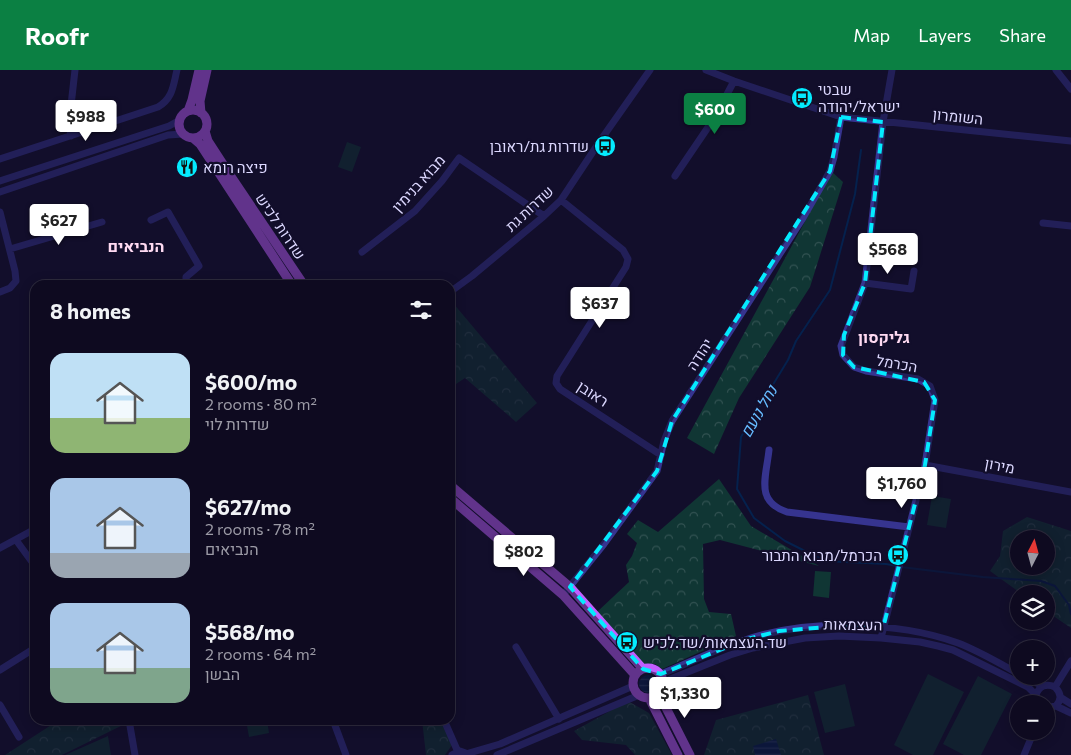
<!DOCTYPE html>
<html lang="en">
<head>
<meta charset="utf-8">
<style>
	:root { --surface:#0e0a20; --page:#171329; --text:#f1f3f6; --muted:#9b9aa5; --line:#2e2b3e; --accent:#0b8043 }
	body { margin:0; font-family:Commissioner,Heebo,sans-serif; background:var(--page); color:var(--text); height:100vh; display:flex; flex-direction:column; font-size:19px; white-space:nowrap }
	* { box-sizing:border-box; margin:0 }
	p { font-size:16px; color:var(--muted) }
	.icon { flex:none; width:28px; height:28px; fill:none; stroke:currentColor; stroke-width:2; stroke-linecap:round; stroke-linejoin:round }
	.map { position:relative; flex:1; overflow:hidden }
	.drawer { position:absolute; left:30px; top:210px; width:425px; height:445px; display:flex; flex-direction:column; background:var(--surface); border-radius:15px; box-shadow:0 2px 12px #0003,0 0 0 1px var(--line) }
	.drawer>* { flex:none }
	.needle { width:32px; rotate:6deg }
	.fabs { position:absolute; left:1010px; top:460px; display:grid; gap:10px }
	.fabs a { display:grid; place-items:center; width:45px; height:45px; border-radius:50%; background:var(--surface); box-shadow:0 2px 12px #0003,0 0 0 1px var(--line); font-size:25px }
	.price { position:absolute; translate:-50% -42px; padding:0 11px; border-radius:5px; background:#fff; color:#222; font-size:16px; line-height:32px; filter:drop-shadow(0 1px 2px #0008) }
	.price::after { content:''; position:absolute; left:50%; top:30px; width:15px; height:11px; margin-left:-8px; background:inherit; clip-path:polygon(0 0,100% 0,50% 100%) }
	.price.on { background:var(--accent); color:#fff }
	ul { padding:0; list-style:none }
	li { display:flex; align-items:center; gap:15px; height:125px; padding:0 20px }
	li span { display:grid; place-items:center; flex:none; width:140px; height:100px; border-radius:15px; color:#555 }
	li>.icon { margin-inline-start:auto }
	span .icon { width:60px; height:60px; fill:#fffc; stroke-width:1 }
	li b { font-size:21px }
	h2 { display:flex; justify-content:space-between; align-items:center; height:60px; padding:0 20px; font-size:21px }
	header { display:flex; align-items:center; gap:30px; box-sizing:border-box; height:70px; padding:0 25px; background:var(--accent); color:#fff }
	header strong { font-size:24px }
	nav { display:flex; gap:28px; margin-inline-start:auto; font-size:18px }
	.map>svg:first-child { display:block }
	.green { fill:#103634 }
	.forest { fill:url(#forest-crowns); fill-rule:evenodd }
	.water { fill:url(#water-rules) }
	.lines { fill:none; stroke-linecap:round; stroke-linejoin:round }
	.stream { stroke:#05214d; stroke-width:2 }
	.minor { stroke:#36348f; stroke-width:7 }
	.major { stroke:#c05fff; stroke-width:9 }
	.marked { fill:none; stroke:#04ebff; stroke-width:4; stroke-dasharray:10 6; stroke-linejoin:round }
	.labels { text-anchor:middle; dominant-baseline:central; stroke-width:4.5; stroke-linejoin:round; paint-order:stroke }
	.poi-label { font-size:15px; fill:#dcd8ff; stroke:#120e2b; text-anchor:start }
	.street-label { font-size:15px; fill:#dcd8ff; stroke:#120e2b }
	.neighbourhood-label { font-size:16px; font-weight:bold; fill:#ffdaf2; stroke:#120e2b }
	.water-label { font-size:16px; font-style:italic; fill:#6bf; stroke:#120e2b }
</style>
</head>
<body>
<header>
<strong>Roofr</strong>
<nav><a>Map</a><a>Layers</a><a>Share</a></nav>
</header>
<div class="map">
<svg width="1071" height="685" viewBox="0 0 1071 685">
	<defs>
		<pattern id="forest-crowns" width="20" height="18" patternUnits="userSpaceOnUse" patternTransform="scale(1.25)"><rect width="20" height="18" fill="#103634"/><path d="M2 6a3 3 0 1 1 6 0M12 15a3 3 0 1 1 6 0" fill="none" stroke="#325252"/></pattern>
		<pattern id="water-rules" width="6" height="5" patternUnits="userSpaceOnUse" patternTransform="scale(1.25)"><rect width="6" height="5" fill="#05214d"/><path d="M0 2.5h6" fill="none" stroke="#294068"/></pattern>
	</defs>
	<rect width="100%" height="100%" fill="#120e2b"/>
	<path class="green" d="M347,72L361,77L352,102L338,97Z
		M932,426L951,429L946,458L927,455Z
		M815,501L831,502L829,528L813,526Z
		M928,604L964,622L933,685H913L894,675Z
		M978,606L1012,624L981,685H964L943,674Z
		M845,614L855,656L825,663L814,622Z
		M246,650H267L269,663L249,667Z
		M108,666L111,685H65Z"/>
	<path class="forest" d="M832,102L843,112L810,217L739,328L714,384L687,368Z
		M453,233L537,333L516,352L465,308L450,318V235Z
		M719,409L751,456L819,496L720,470L703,474L704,529L709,542L731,544L736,566L662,599L655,594H644L597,542L629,512L626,495L632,486L637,473L627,464L638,450L658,462Z
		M1027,447L1071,461V558L1046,541V524H1022L990,501L1000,486L1003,461ZM1019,469H1046V496H1019Z
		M808,625L824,685H704L716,650Z
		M628,631L649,643L672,685H635L626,675L582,670L574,661Z
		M59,650H133L62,685H5Z
		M422,650H441L452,675L445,685H426Z"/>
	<path class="water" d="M639 614a9 9 0 1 1 18 0a9 9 0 1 1-18 0Z
		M776,669L781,685H755L753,676Z"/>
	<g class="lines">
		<path class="stream" d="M861,80L855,124L830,220L796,271L788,290L741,367L737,419L754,448L785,471L825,491L886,494L897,496
			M901,497L983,507L1041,511L1055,516L1069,535L1071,544"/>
		<path class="minor" d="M706,0L734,11L841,47L1071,71
			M1056,0L1071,19
			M71,66L69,53L75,0
			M0,89L158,37C173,28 173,16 177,0
			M675,106L715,47L734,11
			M0,111L169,56L180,50
			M0,122L168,65L183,64
			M561,130L623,180L628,189L626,197L557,306L556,313L560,319L661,385
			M0,142L15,201L16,211L10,218L0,222
			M151,150L168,142L199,196L186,207V215
			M1043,153L1071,156
			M10,179L102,152
			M362,182L415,141L442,111L459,88L544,146
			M865,213L911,219L914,201
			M450,222L472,206L544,146L561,130L600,71L650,0
			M769,380C766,408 755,431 787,442L909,457
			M925,395L1071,422
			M16,470L35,496
			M0,478L35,459
			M563,525L604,474L657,401L664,371L672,351L803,148L830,101L834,87L841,47
			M881,568L925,395L935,330L930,316L918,309L866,301L854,297L843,285L841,276L865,213L883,52L892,0
			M516,577L559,649
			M0,600L35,578
			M661,604C689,593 716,579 745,570C806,549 897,551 958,573C979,581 999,593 1019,604
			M1023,606L1043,616
			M663,612L730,585L753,578L805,568L839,566L881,568L920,572L938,576L953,580L1028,617L1036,625
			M1055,617L1071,591
			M1060,627L1071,634
			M1039,634L1036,625C1039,616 1046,613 1055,617C1061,623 1062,629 1056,636L1046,638
			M0,635L19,667
			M1056,636L1071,643
			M129,650L135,685
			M333,650L346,685
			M444,650L458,682
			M469,683L500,674L633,616
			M452,685L460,681L471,685
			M497,685L639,625
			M1024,685L1034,661"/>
		<path class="major" d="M179 54a14 14 0 1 1 28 0a14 14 0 1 1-28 0Z
			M188,41L192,30L199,0
			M201,43L200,31L207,0
			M205,61L208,71L232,108L304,215
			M193,68L200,74L292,215
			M450,415L570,517L643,599
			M450,428L563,525L635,605
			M633 613a15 15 0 1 1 30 0a15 15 0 1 1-30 0Z
			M659,624L690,685
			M649,628L678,685"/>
	</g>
	<path d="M0 0H1071V685H0ZM841,47L883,52L865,213L844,265L843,285L854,297L924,312L935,330L925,395L883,558L841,556L779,561L744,570L661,604L643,599L570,517L657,401L672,351L830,101Z" fill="#120e2b" fill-opacity=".55" fill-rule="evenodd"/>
	<path class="marked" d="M841,47L883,52L865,213L844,265L843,285L854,297L924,312L935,330L925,395L883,558L841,556L779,561L744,570L661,604L643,599L570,517L657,401L672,351L830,101Z"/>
	<defs>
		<g id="bus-disc" transform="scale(1.125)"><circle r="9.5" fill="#04ebff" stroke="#120e2b"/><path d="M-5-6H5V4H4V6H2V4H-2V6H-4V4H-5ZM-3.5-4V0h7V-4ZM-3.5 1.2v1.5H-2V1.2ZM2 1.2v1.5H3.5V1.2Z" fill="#111"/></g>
		<g id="restaurant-disc" transform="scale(1.125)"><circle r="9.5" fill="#04ebff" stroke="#120e2b"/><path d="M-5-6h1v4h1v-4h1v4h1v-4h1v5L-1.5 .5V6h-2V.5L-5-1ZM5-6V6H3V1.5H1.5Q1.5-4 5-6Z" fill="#111"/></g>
	</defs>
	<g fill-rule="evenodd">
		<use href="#bus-disc" x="802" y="28"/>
		<use href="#bus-disc" x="605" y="76"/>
		<use href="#restaurant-disc" x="187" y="97"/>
		<use href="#bus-disc" x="898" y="485"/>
		<use href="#bus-disc" x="627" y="572"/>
	</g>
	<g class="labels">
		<g class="poi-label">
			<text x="818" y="19">שבטי<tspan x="818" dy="17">ישראל/יהודה</tspan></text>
			<text x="589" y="76" text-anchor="end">שדרות גת/ראובן</text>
			<text x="203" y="97">פיצה רומא</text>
			<text x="882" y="485" text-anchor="end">הכרמל/מבוא התבור</text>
			<text x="643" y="572">שד.העצמאות/שד.לכיש</text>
		</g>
		<g class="street-label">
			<text transform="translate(958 46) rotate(6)">השומרון</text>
			<text transform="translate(418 113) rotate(-48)">מבוא בנימין</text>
			<text transform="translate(529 138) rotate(-43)">שדרות גת</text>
			<text transform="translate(281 156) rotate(56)">שדרות לכיש</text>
			<text transform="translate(699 284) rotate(-57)">יהודה</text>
			<text transform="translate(897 293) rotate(10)">הכרמל</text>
			<text transform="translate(593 323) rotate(33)">ראובן</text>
			<text transform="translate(1000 395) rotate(11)">מירון</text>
			<text transform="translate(853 554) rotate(1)">העצמאות</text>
		</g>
		<g class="neighbourhood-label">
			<text x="136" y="175">הנביאים</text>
			<text x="884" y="266">גליקסון</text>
		</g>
		<g class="water-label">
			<text transform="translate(758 341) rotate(-60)">נחל נועם</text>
		</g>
	</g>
</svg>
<div class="fabs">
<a><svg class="needle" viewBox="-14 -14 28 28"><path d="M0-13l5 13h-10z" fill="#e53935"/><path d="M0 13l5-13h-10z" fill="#9b9aa5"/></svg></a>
<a><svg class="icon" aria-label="layers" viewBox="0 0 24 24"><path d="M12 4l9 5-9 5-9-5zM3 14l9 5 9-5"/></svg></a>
<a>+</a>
<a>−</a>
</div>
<b class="price on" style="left:715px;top:65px">$600</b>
<b class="price" style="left:86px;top:72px">$988</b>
<b class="price" style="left:59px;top:176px">$627</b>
<b class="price" style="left:888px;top:205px">$568</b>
<b class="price" style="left:600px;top:259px">$637</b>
<b class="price" style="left:902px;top:439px">$1,760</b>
<b class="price" style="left:524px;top:507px">$802</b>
<b class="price" style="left:685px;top:649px">$1,330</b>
<section class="drawer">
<h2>8 homes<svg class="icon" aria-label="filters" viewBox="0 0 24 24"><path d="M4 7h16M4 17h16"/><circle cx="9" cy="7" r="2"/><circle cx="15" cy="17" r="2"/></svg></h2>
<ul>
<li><span style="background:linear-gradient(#bfe0f5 65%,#8fb573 0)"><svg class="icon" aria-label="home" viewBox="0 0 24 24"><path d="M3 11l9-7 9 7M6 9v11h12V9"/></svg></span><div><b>$600/mo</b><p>2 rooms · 80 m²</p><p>שדרות לוי</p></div></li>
<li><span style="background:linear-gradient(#a9c7e8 75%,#9aa5b1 0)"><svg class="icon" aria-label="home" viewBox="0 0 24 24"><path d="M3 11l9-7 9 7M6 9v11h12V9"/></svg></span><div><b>$627/mo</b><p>2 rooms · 78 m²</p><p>הנביאים</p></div></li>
<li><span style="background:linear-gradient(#a9c7e8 65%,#7fa58c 0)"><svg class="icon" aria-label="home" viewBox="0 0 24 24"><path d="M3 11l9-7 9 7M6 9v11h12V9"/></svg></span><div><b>$568/mo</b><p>2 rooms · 64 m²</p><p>הבשן</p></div></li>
</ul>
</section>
</div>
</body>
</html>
